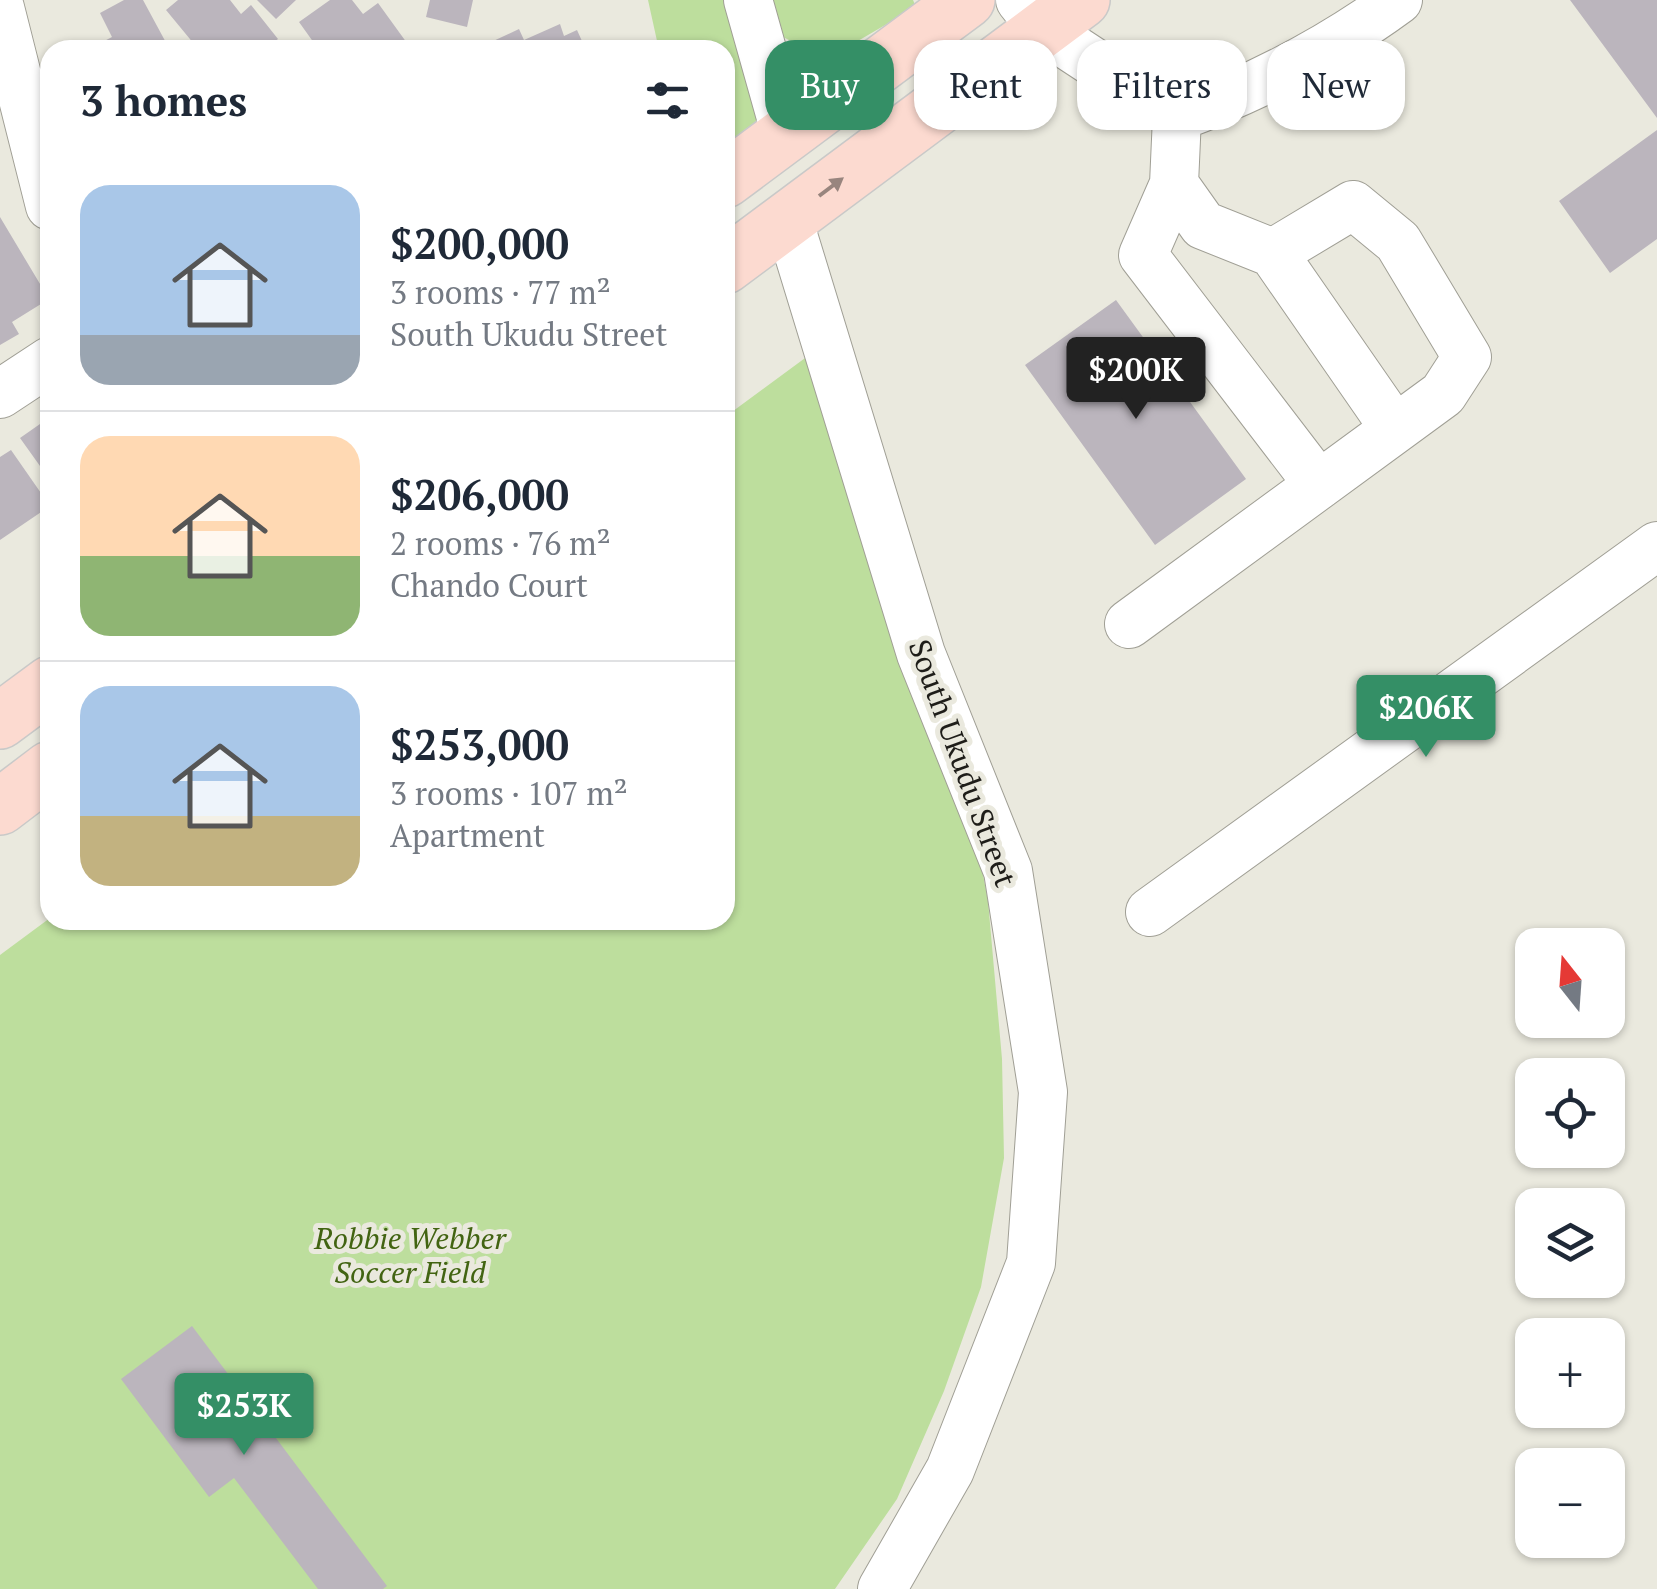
<!DOCTYPE html>
<html lang="en">
<head>
<meta charset="utf-8">
<style>
	:root { --surface:#fff; --page:#f6f6f7; --text:#1f2937; --muted:#747a83; --line:#e0e1e3; --accent:#348f66 }
	body { margin:0; font-family:"PT Serif",serif; background:var(--page); color:var(--text); height:100vh; display:flex; flex-direction:column; font-size:38px; white-space:nowrap }
	* { box-sizing:border-box; margin:0 }
	p { font-size:32px; color:var(--muted) }
	.icon { flex:none; width:55px; height:55px; fill:none; stroke:currentColor; stroke-width:2; stroke-linecap:round; stroke-linejoin:round }
	.map { position:relative; flex:1; overflow:hidden }
	.sheet { position:absolute; left:40px; top:40px; width:695px; height:890px; display:flex; flex-direction:column; background:var(--surface); border-radius:30px; box-shadow:0 2px 8px #0004 }
	.sheet>* { flex:none }
	.top-card { position:absolute; left:765px; top:40px; width:740px; height:90px; display:flex; gap:20px }
	.needle { width:65px; rotate:343deg }
	.buttons { position:absolute; left:1515px; top:928px; display:grid; gap:20px }
	.buttons a { display:grid; place-items:center; width:110px; height:110px; border-radius:20px; background:var(--surface); box-shadow:0 2px 8px #0004; font-size:50px }
	.price { position:absolute; translate:-50% -85px; padding:0 22px; border-radius:10px; background:var(--accent); color:#fff; font-size:32px; line-height:65px; filter:drop-shadow(0 2px 5px #0008) }
	.price::after { content:''; position:absolute; left:50%; top:60px; width:30px; height:22px; margin-left:-15px; background:inherit; clip-path:polygon(0 0,100% 0,50% 100%) }
	.price.selected { background:#222; color:#fff }
	ul { padding:0; list-style:none }
	li { display:flex; align-items:center; gap:30px; height:250px; padding:0 40px }
	li+li { border-top:2px solid var(--line) }
	li span { display:grid; place-items:center; flex:none; width:280px; height:200px; border-radius:30px; color:#555 }
	li>.icon { margin-inline-start:auto }
	span .icon { width:120px; height:120px; fill:#fffc; stroke-width:1 }
	li b { font-size:42px }
	h2 { display:flex; justify-content:space-between; align-items:center; height:120px; padding:0 40px; font-size:42px }
	.tag { padding:0 35px; border-radius:30px; background:var(--surface); box-shadow:0 2px 8px #0004; font-size:35px; line-height:90px }
	.tag.selected { background:var(--accent); color:#fff }
	.map>svg:first-child { display:block }
	.green { fill:#bdde9d }
	.building { fill:#bbb5bd }
	.lines { fill:none; stroke-linecap:round; stroke-linejoin:round }
	.minor-casing { stroke:#a09f95; stroke-width:50 }
	.major-casing { stroke:#c9c9c8; stroke-width:58 }
	.minor { stroke:#fff; stroke-width:48 }
	.major { stroke:#fcdad0; stroke-width:55 }
	.oneway { fill:#98857e }
	.labels { text-anchor:middle; dominant-baseline:central; stroke-width:10; stroke-linejoin:round; paint-order:stroke }
	.street-label { font-size:30px; fill:#1e1d19; stroke:#eae9de }
	.park-label { font-size:30px; font-style:italic; fill:#426412; stroke:#eae9de }
</style>
</head>
<body>
<div class="map">
<svg width="1657" height="1589" viewBox="0 0 1657 1589">
	<rect width="100%" height="100%" fill="#eae9de"/>
	<path class="green" d="M648,0H727L765,132L725,160V50H659Z
		M766,0H913L916,7L827,59L775,33Z
		M835,336L957,735L988,901L1002,1059L1004,1158L981,1287L944,1391L897,1499L835,1589H0V955L50,918L725,920V417Z"/>
	<path class="building" d="M124,0H143L170,50H87L112,37L100,13Z
		M178,0H230L241,14L251,5L278,39L264,50H199L166,10Z
		M257,0H296L276,19Z
		M330,0H352L363,14L378,3L412,50H319L299,22Z
		M430,0H473L467,27L426,17Z
		M1570,0H1657V118Z
		M560,24L564,36L577,30L586,50H492L489,43L519,29L524,40Z
		M1657,130V239L1610,273L1559,201Z
		M0,217L49,299L12,322L19,334L0,345Z
		M1116,300L1246,479L1155,545L1025,365Z
		M50,417V480L20,438Z
		M11,450L50,506L0,540V457Z
		M192,1326L387,1586L383,1589H318L234,1478L209,1497L121,1379Z"/>
	<g class="lines">
		<g class="minor-casing">
			<path id="minor" d="M748,0L786,135
				M1020,0L1043,29L1177,117C1256,88 1330,50 1398,0
				M0,8L50,206
				M1174,184L1143,255L1319,485
				M788,219L921,654L1008,871L1043,1092L1031,1263L950,1470L882,1589
				M1273,253L1395,429
				M0,394L50,361
				M1129,624L1443,394L1467,357L1398,242L1353,205L1273,253L1203,225L1174,184L1177,117
				M1150,912L1657,546"/>
		</g>
		<g class="major-casing">
			<path id="major" d="M725,180L967,0
				M725,266L1082,0
				M0,721L50,684
				M0,807L50,769"/>
		</g>
		<use href="#minor" class="minor"/>
		<use href="#major" class="major"/>
	</g>
	<defs><path id="oneway-solid" d="M-6-.8H1V-3.2L6.5 0L1 3.2V.8H-6Z" transform="scale(2.5)"/></defs>
	<use class="oneway" href="#oneway-solid" transform="translate(831 187) rotate(-37)"/>
	<g class="labels">
		<g class="street-label">
			<text transform="translate(963 763) rotate(70)">South Ukudu Street</text>
		</g>
		<g class="park-label">
			<text x="410" y="1238">Robbie Webber<tspan x="410" dy="34">Soccer Field</tspan></text>
		</g>
	</g>
</svg>
<div class="buttons">
<a><svg class="needle" viewBox="-14 -14 28 28"><path d="M0-13l5 13h-10z" fill="#e53935"/><path d="M0 13l5-13h-10z" fill="#747a83"/></svg></a>
<a><svg class="icon" aria-label="locate" viewBox="0 0 24 24"><circle cx="12" cy="12" r="6"/><path d="M12 2v4M12 18v4M2 12h4M18 12h4"/></svg></a>
<a><svg class="icon" aria-label="layers" viewBox="0 0 24 24"><path d="M12 4l9 5-9 5-9-5zM3 14l9 5 9-5"/></svg></a>
<a>+</a>
<a>−</a>
</div>
<b class="price selected" style="left:1136px;top:422px">$200K</b>
<b class="price" style="left:1426px;top:760px">$206K</b>
<b class="price" style="left:244px;top:1458px">$253K</b>
<div class="top-card">
<a class="tag selected">Buy</a>
<a class="tag">Rent</a>
<a class="tag">Filters</a>
<a class="tag">New</a>
</div>
<section class="sheet">
<h2>3 homes<svg class="icon" aria-label="filters" viewBox="0 0 24 24"><path d="M4 7h16M4 17h16"/><circle cx="9" cy="7" r="2"/><circle cx="15" cy="17" r="2"/></svg></h2>
<ul>
<li><span style="background:linear-gradient(#a9c7e8 75%,#9aa5b1 0)"><svg class="icon" aria-label="home" viewBox="0 0 24 24"><path d="M3 11l9-7 9 7M6 9v11h12V9"/></svg></span><div><b>$200,000</b><p>3 rooms · 77 m²</p><p>South Ukudu Street</p></div></li>
<li><span style="background:linear-gradient(#ffd9b3 60%,#8fb573 0)"><svg class="icon" aria-label="home" viewBox="0 0 24 24"><path d="M3 11l9-7 9 7M6 9v11h12V9"/></svg></span><div><b>$206,000</b><p>2 rooms · 76 m²</p><p>Chando Court</p></div></li>
<li><span style="background:linear-gradient(#a9c7e8 65%,#c2b280 0)"><svg class="icon" aria-label="home" viewBox="0 0 24 24"><path d="M3 11l9-7 9 7M6 9v11h12V9"/></svg></span><div><b>$253,000</b><p>3 rooms · 107 m²</p><p>Apartment</p></div></li>
</ul>
</section>
</div>
</body>
</html>
